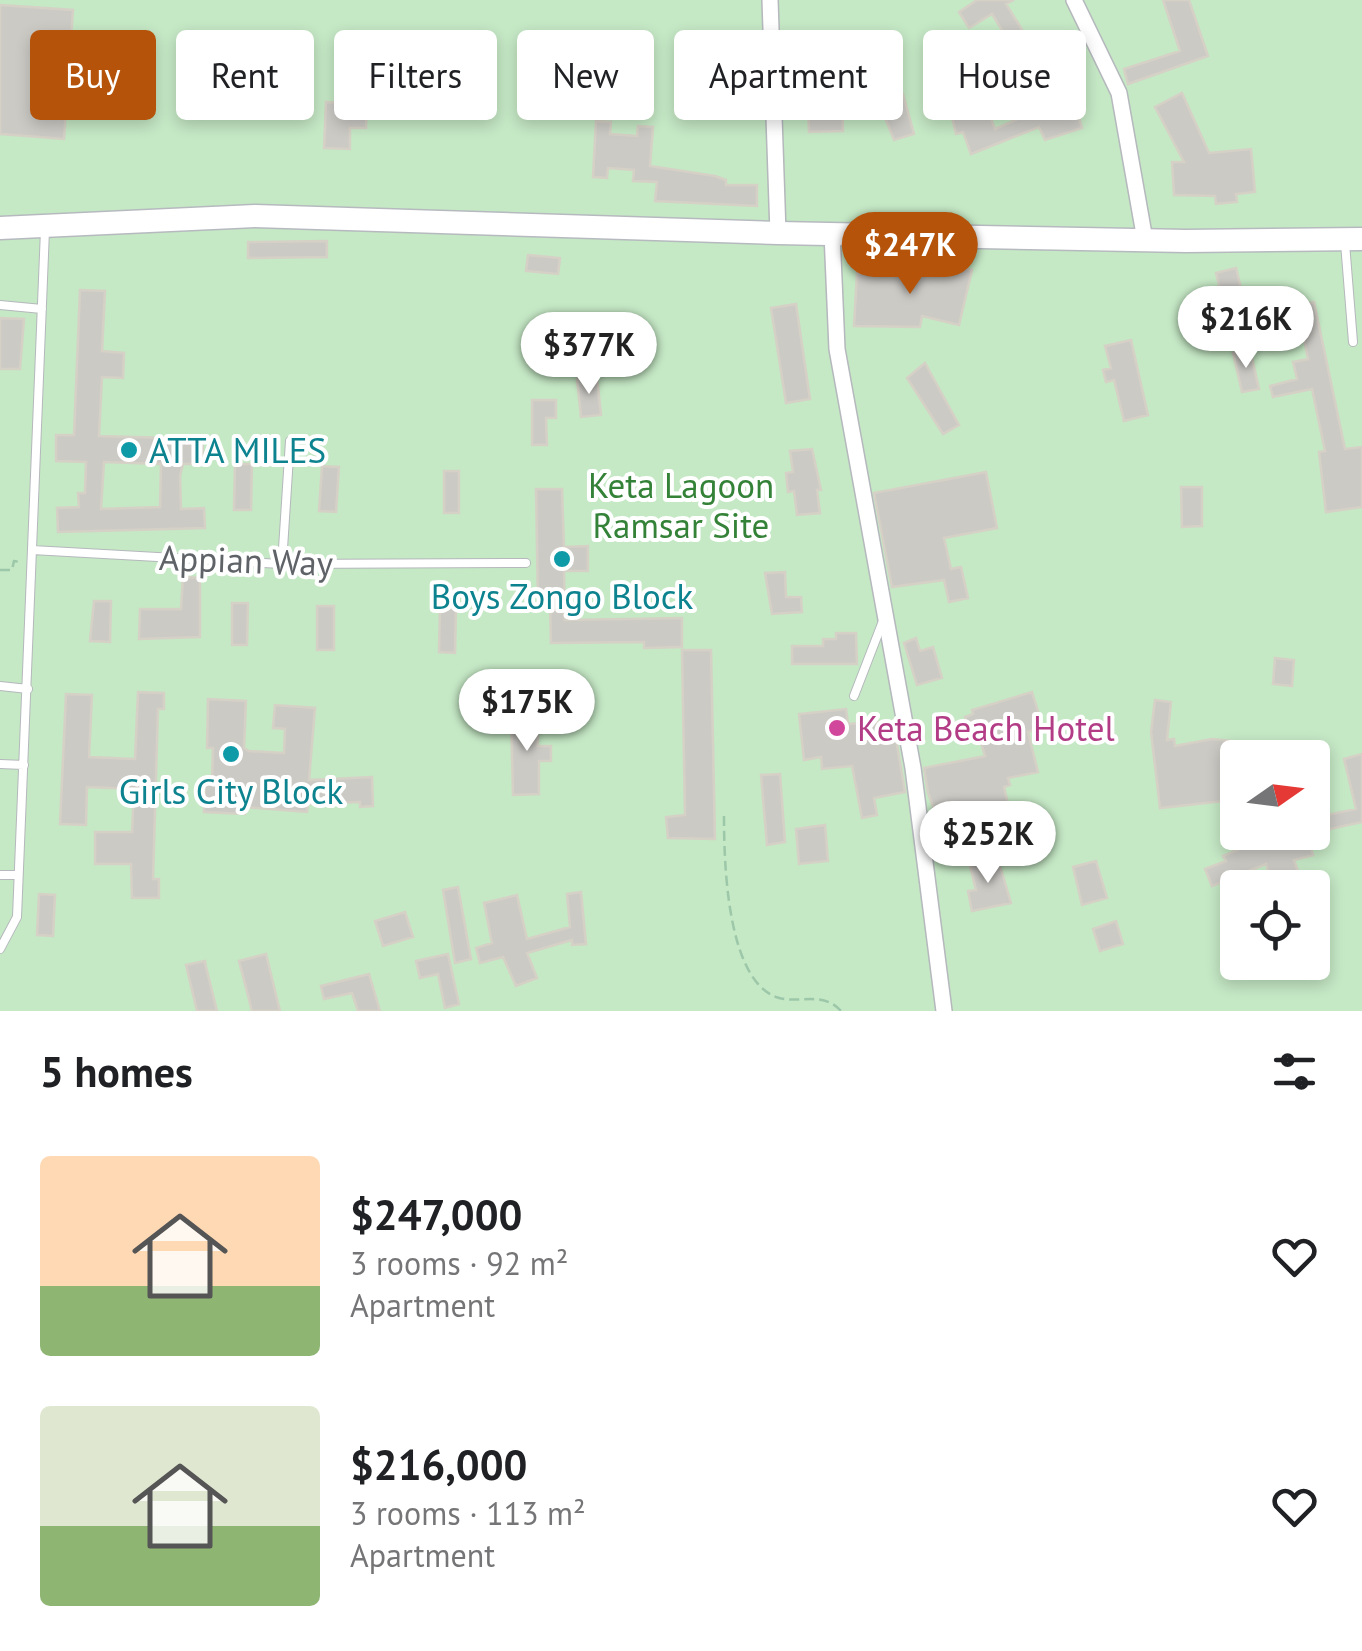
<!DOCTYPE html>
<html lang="en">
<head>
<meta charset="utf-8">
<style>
	:root { --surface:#fff; --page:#f6f6f6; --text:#202124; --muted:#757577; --accent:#b45309 }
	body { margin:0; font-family:"PT Sans",sans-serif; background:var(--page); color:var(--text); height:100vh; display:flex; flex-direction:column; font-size:38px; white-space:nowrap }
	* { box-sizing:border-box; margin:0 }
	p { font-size:32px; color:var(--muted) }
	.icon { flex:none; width:55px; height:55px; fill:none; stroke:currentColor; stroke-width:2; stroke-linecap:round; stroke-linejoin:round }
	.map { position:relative; height:1011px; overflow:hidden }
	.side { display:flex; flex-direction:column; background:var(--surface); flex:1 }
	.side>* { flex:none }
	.guide { position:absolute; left:30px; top:30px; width:1302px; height:90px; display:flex; gap:20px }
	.needle { width:65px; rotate:76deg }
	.controls { position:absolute; left:1220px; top:740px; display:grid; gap:20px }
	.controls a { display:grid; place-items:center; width:110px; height:110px; border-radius:10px; background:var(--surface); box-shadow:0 5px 15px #0003; font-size:50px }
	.price { position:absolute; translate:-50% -85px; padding:0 22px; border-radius:35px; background:#fff; color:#222; font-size:32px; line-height:65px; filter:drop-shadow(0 2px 5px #0008) }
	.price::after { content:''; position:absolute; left:50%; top:60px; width:30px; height:22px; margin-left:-15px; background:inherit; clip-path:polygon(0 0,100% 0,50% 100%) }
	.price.selected { background:var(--accent); color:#fff }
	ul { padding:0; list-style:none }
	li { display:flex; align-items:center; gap:30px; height:250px; padding:0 40px }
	li span { display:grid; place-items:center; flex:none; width:280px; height:200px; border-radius:10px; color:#555 }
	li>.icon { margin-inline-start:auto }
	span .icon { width:120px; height:120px; fill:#fffc; stroke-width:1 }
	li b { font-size:42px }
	h2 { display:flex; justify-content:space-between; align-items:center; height:120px; padding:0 40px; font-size:42px }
	.tag { padding:0 35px; border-radius:10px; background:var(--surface); box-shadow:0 5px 15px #0003; font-size:35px; line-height:90px }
	.tag.selected { background:var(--accent); color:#fff }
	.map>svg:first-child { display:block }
	.green { fill:#c5e8c5; fill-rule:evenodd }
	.building { fill:#cccac5; stroke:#d6d1c6; stroke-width:2.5; fill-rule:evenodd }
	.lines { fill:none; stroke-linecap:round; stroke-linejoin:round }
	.service-casing { stroke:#b5b8bc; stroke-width:10 }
	.minor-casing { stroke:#b5b8bc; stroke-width:18 }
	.secondary-casing { stroke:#b6babf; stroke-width:25 }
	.path { stroke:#9cc7a9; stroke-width:2.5; stroke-dasharray:10 5; stroke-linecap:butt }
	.service { stroke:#fff; stroke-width:8 }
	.minor { stroke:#fff; stroke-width:15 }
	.secondary { stroke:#fff; stroke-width:22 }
	.culture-dot { fill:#0f9aa8; stroke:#fff; stroke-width:4 }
	.hotel-dot { fill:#d1479c; stroke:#fff; stroke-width:4 }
	.labels { text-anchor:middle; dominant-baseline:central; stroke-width:8; stroke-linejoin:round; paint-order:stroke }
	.culture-label { font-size:35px; fill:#0d838f; stroke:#fff }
	.park-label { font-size:35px; fill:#348238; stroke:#fff }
	.street-label { font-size:35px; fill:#5f6368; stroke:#fff }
	.hotel-label { font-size:35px; fill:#b23c85; stroke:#fff; text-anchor:start }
</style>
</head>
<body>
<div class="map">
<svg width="1362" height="1011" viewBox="0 0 1362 1011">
	<rect width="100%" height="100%" fill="#f1efe8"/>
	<path class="green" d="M0,0H1362V1011H0ZM1238,758H1312V832H1238ZM1238,888H1312V962H1238Z"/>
	<path class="building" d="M977,0H1014L1006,4L1023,31L1008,40L992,14L969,28L959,12Z
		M1163,0H1189L1208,56L1128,84L1124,69L1180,51Z
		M0,5L73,10L64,139L0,134Z
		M975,76L995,129L1040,109L1034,92L1058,84L1068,111L1076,108L1082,128L1045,140L1039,127L971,154L963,132L956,134L945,88Z
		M814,80H842L843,131L809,132L807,82Z
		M690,83L746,90L745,106L688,97Z
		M1182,93L1209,153L1251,149L1255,192L1236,194L1237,202L1216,204L1215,196L1174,195L1172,162H1184L1155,107Z
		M903,94L914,134L894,140L878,100Z
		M326,102L367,104L366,128H350V149L324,148Z
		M596,121L611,122L610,134L637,136L638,126L653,127L650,166L715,176L726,180V185H757V206L655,201L657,182L633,181L634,170L608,168L607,178L593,177Z
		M327,241V257L248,258V242Z
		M528,255L560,258L558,274L526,271Z
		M912,266L951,276L954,266L972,270L959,325L922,316L920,327L854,326L857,273L911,272Z
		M1236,268L1249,321L1229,326L1216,273Z
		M80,290L105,291L102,351L124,353L123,378L102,377L99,436L203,439L202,464H183L180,476L181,509L204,508L205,528L58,532L57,508L79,507L78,493H85L86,462L56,461V435H74ZM104,462L161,464L160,507L101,509Z
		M1314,302L1345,449L1362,447V507L1326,512L1319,452L1325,451L1312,389L1273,397L1270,386L1297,379L1293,362L1308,359L1297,306Z
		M796,304L810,399L786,403L771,308Z
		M0,318L24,319L20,369H0Z
		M1131,340L1148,415L1124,421L1114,380L1106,382L1103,370L1111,368L1105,346Z
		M1250,349L1259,389L1242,392L1233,353Z
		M925,363L959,425L943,434L907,378Z
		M597,377L601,415L581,417L577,379Z
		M532,400H556V418H546L547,445H532Z
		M812,449L821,490H817L820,513L797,515L794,491L788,492L786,473L793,472L790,451Z
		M235,464H252L251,510H234Z
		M322,466L339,467L336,512L319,511Z
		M444,471H459V513H444Z
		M986,472L997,528L944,538L951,569L961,567L968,598L949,602L944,580L892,587L874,493Z
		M1181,487H1202V526L1182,527Z
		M536,489H562L564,547L588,546V571H564L565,620L682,618V647L644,648V642L551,643L550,606H538Z
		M785,572L786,597H801L802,612L772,614L765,573Z
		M183,577L200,578V637L139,639L140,609H181Z
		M94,601H111L110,642L90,641Z
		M232,603H248L247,645H232Z
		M317,606H334V650H317Z
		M440,608H456L455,653L439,652Z
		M836,633H856L857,664H792V646H823V639H836Z
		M916,638L920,651L933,647L942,678L917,685L904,643Z
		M682,650H711L715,839L668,838L666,817L685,815Z
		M1275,658L1294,660L1292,686L1273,684Z
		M138,692L164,693V709H158L153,879H159V898H132L131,864H95V832H132L134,789L87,787L86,825L60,824L66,694L92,695L89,757L135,759Z
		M1032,692L1043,727L1028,732L1038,772L1008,778L1010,785L1004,787L1011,816L947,837L942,815L937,817L928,793L924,768L985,756L977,730L970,732L965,717L973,714L972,710Z
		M208,699L246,701L244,748L249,751L284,753L285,729L273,728L275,705L315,708L309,780L372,777L373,806L360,807V802L308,804L307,812L245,807V814L204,812L205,780H212L213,748H207Z
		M1155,700L1171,702L1167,740L1174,739L1175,746L1212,739L1260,744L1262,758H1238V768L1228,769L1234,800L1160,808L1151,732Z
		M846,709L848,724L893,721L905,792L874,798L877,815L862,818L852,766L822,769L821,757L804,760L799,714Z
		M511,713H538V746H551V761H539V794L513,795Z
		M1362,754V822L1312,833V818L1356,809L1344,759Z
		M780,774L785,842L767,845L761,775Z
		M825,825L828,861L799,864L796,829Z
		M1290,832H1306L1313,855L1294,860L1304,888H1273L1266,864L1212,886L1205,869L1226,861L1223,856L1265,838L1267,844L1291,837Z
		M998,859L1011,903L972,911L968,891L976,890L970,866Z
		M1096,861L1107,898L1082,905L1073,867Z
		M458,887L471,959L455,963L443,890Z
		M581,892L586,944L572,945V940L527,953L537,978L516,986L503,957L480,963L476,948L492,943L484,903L517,895L527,939L570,927L567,894Z
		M39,894L55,895L53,936L37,935Z
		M405,912L413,937L383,946L375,921Z
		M1116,921L1123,944L1100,951L1093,929Z
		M266,954L280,1011H252L239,961Z
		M448,954L459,1004L445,1008L438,974L420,978L416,961Z
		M205,961L206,967L217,1011H197L186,965Z
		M369,974L380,1011H358L352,993L324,999L321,986Z"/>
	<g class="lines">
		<g class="service-casing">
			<path id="service" d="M1345,243L1353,342
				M0,305L42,309
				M32,550L282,564L526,563
				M282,564L290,441
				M0,686L28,689
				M854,696L883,621
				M0,764L24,765
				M0,875H17
				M0,949L17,917L45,230"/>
		</g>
		<g class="minor-casing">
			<path id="minor" d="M770,0L778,233
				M1074,0L1119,93L1145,240
				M832,233L837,349L913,768L944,1011"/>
		</g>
		<g class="secondary-casing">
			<path id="secondary" d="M0,228L255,216L778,233L1186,241L1362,239"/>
		</g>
		<path class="path" d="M0,570H12L14,561L20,562
			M724,816C724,859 726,978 776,997C799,1005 822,990 841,1011"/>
		<use href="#service" class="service"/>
		<use href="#minor" class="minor"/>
		<use href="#secondary" class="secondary"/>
	</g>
	<g class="culture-dot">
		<circle cx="129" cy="450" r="10"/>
		<circle cx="562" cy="559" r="10"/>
		<circle cx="231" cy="754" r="10"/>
	</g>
	<circle class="hotel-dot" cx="837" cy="728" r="10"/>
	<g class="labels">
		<g class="culture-label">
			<text x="149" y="450" text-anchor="start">ATTA MILES</text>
			<text x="562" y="596">Boys Zongo Block</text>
			<text x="231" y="791">Girls City Block</text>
		</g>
		<g class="park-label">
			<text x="681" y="485">Keta Lagoon<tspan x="681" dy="40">Ramsar Site</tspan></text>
		</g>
		<g class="street-label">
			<text transform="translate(246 560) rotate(2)">Appian Way</text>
		</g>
		<g class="hotel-label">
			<text x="857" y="728">Keta Beach Hotel</text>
		</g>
	</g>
</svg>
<div class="controls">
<a><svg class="needle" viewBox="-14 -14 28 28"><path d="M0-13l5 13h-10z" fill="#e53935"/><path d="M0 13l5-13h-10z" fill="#757577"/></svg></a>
<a><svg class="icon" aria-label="locate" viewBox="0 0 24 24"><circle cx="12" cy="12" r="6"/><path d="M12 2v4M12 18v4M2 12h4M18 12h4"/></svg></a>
</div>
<b class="price selected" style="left:910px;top:297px">$247K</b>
<b class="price" style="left:1246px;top:371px">$216K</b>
<b class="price" style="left:589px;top:397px">$377K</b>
<b class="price" style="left:527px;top:754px">$175K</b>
<b class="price" style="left:988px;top:886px">$252K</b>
<div class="guide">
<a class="tag selected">Buy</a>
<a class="tag">Rent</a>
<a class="tag">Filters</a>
<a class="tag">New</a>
<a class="tag">Apartment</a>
<a class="tag">House</a>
</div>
</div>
<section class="side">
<h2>5 homes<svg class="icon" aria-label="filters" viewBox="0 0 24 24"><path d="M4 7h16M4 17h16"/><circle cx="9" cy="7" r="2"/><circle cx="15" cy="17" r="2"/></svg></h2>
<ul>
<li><span style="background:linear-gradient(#ffd9b3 65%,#8fb573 0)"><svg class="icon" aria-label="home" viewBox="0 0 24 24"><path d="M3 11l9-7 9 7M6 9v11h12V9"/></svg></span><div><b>$247,000</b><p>3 rooms · 92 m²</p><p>Apartment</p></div><svg class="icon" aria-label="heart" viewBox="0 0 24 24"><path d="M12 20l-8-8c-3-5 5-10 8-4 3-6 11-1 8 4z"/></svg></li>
<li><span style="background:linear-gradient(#dfe7d0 60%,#8fb573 0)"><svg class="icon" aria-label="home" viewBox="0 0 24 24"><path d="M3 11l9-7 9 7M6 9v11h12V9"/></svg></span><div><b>$216,000</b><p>3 rooms · 113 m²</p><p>Apartment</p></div><svg class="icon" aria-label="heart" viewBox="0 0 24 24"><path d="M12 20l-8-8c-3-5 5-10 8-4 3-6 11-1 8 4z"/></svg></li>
</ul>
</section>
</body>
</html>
